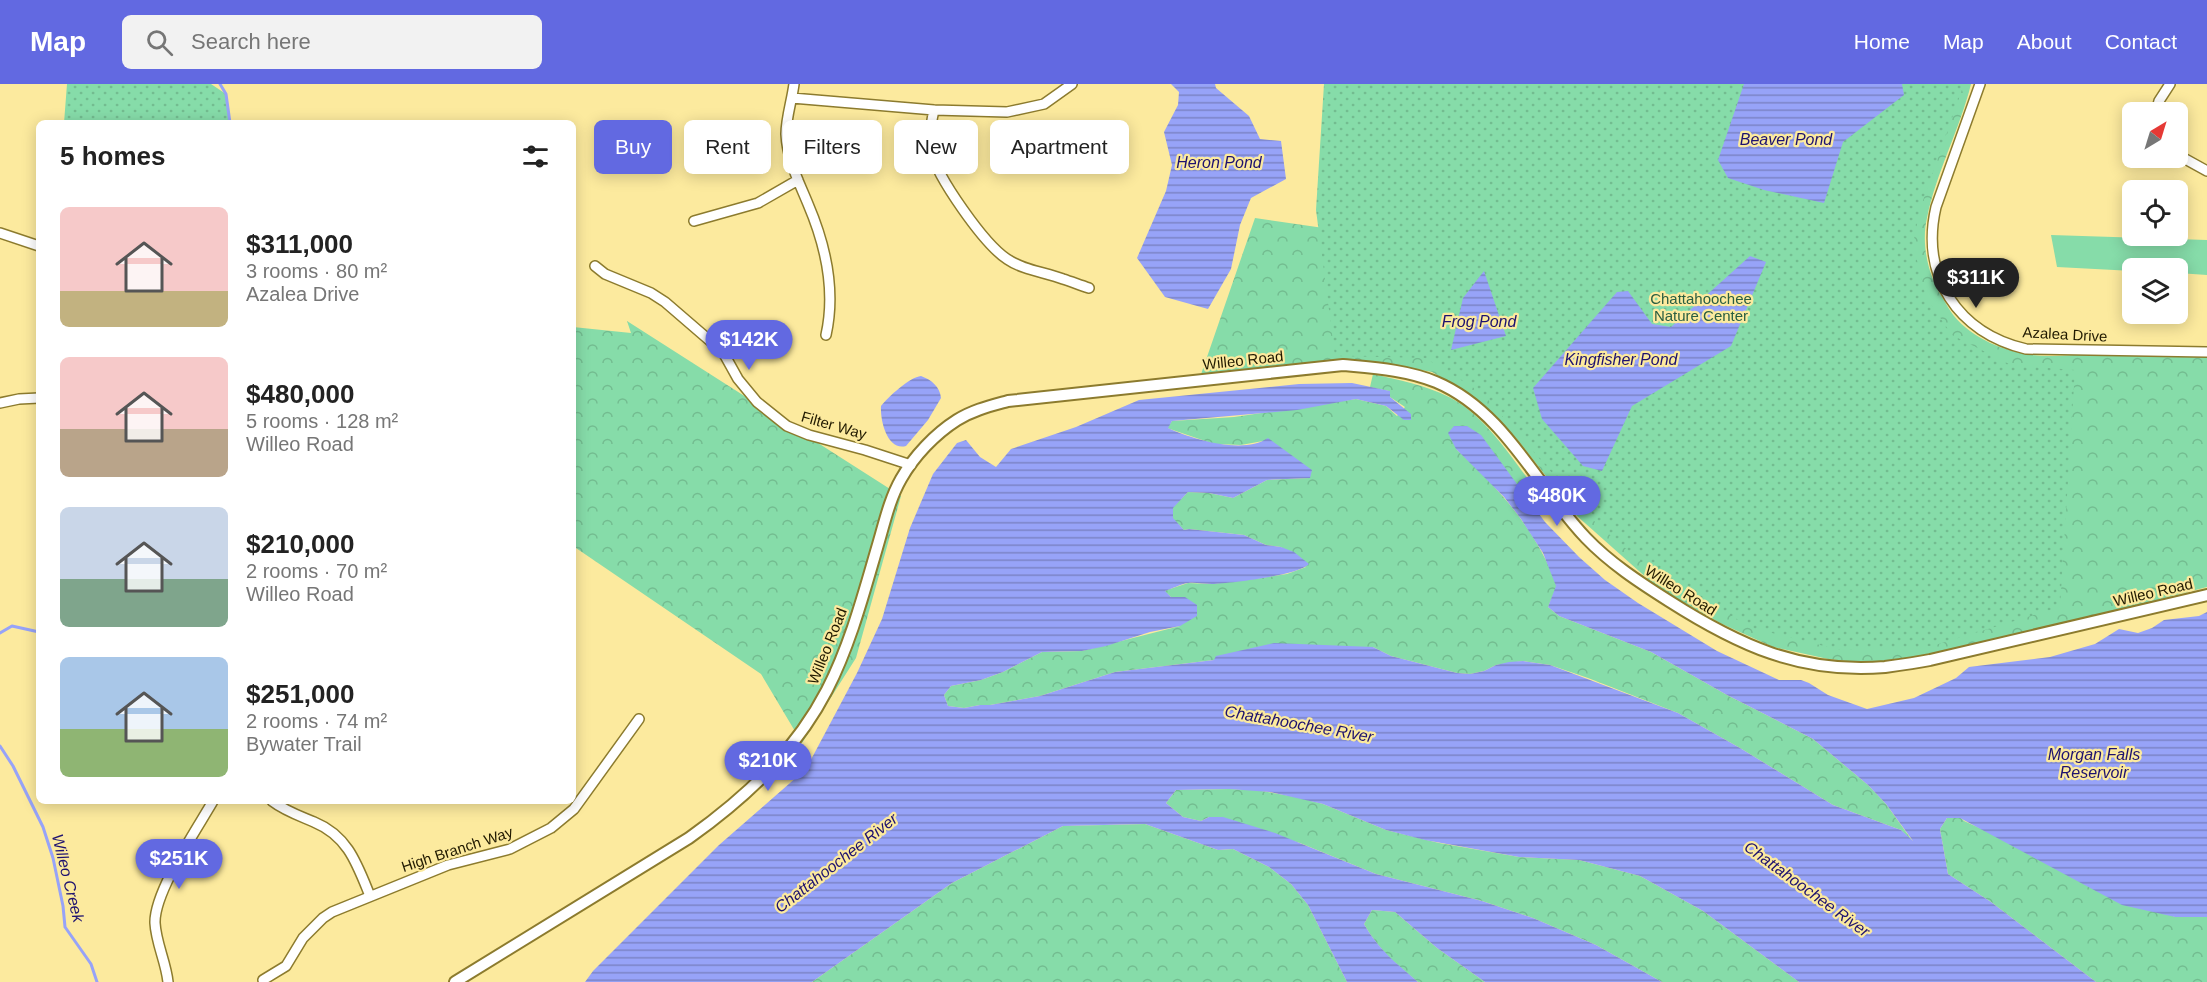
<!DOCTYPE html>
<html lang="en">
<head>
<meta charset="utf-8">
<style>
	:root { --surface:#fff; --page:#f2f2f2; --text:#222; --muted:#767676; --accent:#6269e1 }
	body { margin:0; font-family:Helvetica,sans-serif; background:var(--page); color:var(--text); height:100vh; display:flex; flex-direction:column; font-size:22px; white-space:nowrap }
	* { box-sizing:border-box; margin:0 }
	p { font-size:20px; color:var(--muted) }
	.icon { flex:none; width:33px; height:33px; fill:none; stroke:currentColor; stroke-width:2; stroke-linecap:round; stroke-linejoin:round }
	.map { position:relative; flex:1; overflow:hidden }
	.details { position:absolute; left:36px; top:36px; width:540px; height:684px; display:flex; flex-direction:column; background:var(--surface); border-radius:9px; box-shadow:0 3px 15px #0003 }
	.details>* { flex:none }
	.top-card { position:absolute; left:594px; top:36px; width:570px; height:54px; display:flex; gap:12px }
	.needle { width:39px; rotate:38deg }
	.buttons { position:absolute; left:2122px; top:18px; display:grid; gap:12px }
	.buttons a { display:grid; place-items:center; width:66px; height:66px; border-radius:9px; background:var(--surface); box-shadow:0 3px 15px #0003; font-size:30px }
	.price { position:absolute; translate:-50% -51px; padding:0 14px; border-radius:21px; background:var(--accent); color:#fff; font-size:20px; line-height:39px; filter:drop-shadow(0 2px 3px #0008) }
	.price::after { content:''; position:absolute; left:50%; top:36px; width:18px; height:14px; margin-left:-9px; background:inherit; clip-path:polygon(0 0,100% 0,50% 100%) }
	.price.active { background:#222; color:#fff }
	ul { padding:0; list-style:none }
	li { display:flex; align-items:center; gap:18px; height:150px; padding:0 24px }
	li span { display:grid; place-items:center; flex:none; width:168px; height:120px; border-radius:9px; color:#555 }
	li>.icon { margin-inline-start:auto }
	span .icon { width:72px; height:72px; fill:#fffc; stroke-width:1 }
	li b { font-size:26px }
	h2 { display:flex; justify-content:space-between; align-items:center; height:72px; padding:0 24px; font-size:26px }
	.chip { padding:0 21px; border-radius:9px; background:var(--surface); box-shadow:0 3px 15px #0003; font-size:21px; line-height:54px }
	.chip.active { background:var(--accent); color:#fff }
	header { display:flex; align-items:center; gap:36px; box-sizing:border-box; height:84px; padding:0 30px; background:var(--accent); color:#fff }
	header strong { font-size:28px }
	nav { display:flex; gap:33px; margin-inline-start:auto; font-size:21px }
	.search { width:420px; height:54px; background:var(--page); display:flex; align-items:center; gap:15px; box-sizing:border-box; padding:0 21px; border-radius:9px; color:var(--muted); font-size:22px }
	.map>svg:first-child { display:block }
	.grass { fill:#86dca9 }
	.forest { fill:url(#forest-crowns) }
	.park { fill:url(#park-dots) }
	.water { fill:url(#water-rules) }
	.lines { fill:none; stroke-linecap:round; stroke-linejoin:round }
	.stream { stroke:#97a3f8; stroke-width:3 }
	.minor-casing { stroke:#8c7b2e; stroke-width:12 }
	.tertiary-casing { stroke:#8c7b2e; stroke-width:14 }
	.minor { stroke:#fff; stroke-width:9 }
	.tertiary { stroke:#fff; stroke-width:10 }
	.labels { text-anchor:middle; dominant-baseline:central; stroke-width:4.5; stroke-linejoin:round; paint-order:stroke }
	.park-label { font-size:15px; fill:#2a5e41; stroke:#fcea9e }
	.street-label { font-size:15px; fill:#211a00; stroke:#fcea9e }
	.water-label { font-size:16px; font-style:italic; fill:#1e126f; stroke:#fcea9e }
</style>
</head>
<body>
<header>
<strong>Map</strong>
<div class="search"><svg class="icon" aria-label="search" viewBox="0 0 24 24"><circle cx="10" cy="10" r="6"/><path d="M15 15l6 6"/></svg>Search here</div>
<nav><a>Home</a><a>Map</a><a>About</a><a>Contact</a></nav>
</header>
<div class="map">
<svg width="2207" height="898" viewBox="0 0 2207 898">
	<defs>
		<pattern id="forest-crowns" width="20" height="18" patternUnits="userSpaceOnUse" patternTransform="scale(1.5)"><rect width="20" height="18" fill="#86dca9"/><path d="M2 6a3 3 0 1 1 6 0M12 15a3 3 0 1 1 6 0" fill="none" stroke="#73bc90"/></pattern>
		<pattern id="park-dots" width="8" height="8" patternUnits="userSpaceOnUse" patternTransform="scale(1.5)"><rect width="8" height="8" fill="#86dca9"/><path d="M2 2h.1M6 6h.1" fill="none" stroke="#73bc90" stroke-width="1.8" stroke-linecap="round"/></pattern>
		<pattern id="water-rules" width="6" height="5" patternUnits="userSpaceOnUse" patternTransform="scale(1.5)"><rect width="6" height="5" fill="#97a3f8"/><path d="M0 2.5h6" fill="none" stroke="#7b84c6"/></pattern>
	</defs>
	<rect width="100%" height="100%" fill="#fcea9e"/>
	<path class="grass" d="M2051,151L2207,156V191L2178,189V184H2133V187L2057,183Z"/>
	<path class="forest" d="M1638,0H1971C1960,45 1936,89 1927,134C1921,160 1928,191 1942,213C1946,219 1949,226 1954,232C1976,259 2019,273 2052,272C2077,272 2101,267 2125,267C2152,267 2180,269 2207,270V503L1901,583L1828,575L1773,563L1722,540L1658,504L1577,432L1517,355L1494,331L1470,310L1432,288L1394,281L1198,299L1255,134L1704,199Z
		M627,237L901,412L856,574L802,659L761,590L573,462V243L631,249Z
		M1373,290C1399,296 1425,301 1449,313C1486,331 1515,379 1540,411H1525L1510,393L1456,365C1499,404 1537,447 1557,502L1548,523L1559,532L1651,568L1727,611L1813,655L1868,701L1886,720L1916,762L1901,746L1833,721L1740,664L1678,629L1588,594L1550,581L1523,577L1496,581L1484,587L1470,590L1457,589L1391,572L1373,563L1214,576L1115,588L1040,612L990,621H980L964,624L948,622L944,611L951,602L981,596L1003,588L1042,568L1082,567L1180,542L1185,513H1171L1164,507L1188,499L1212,500L1261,494L1287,490L1306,483L1281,463L1266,461L1244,451L1189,445L1184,446L1172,434L1173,423L1188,408L1209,409L1233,414L1267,396L1309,394L1263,357L1241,361L1214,360L1167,344L1172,337L1234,333L1356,315L1386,322L1397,332L1405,323L1390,313L1389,307L1370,303Z
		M1229,705L1256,706L1296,713L1323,720L1386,746L1439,759L1519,773L1579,776L1640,792L1703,827L1799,898H1662L1596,861L1533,834L1482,817L1376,790L1300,759L1209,733L1201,737L1183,733L1166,719L1176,706Z
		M1960,733L1964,737L2175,833H2207V898H2096L1991,818L1948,790L1940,745L1947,734Z
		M1145,740L1218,766L1233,765L1269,783L1291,800L1308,821L1347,898H812L952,799L1063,742Z
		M1372,826L1395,828L1437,864L1485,898H1418C1395,879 1379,866 1364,840Z"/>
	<path class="park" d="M67,0H211L226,10L230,39H64Z
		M1324,0H1964L1920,125L1913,160L1926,213L1952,251L2011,281L2075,286L2060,523L1932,562L1840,566L1752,544L1644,480L1596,439L1482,309L1425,274L1335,272L1316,126Z"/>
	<path class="water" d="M1171,0H1215L1216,4L1249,32L1260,55L1281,57L1286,95L1251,114L1240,141L1231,185L1208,225L1165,213L1137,174L1166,107L1172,81L1164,48L1178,21L1179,8Z
		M1744,0H1902L1904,11L1843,58L1824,119L1764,106L1728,94L1718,76Z
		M1750,172L1766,178L1731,262L1632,322L1602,387L1583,382L1542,335L1533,304L1617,208L1628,207L1652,240L1671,243Z
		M1484,187L1506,252L1451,266L1463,214Z
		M921,292C932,296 940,303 941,314L928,336L906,362C887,367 880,336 881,322C888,313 910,293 921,292Z
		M1352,299L1390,307V313L1411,330V336H1404L1386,322L1356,315L1297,326L1172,337L1168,344C1192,355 1243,371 1268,354L1312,386L1310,394L1267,396L1233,414L1209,409L1188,408L1173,424V434L1184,446L1189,445L1244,451L1266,461L1281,463L1294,468L1309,480C1297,492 1230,499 1212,500C1204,500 1195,498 1188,499C1180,500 1172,505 1165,507L1171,513H1185L1197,521V532L1180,542L1150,548L1106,562L1082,567L1042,568L1003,588L981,596L951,602L944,611L948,622L964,624L980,621H990L1040,612L1115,588L1214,576L1216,572L1274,559L1373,563L1391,572L1457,589L1470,590L1484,587L1496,581L1509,578L1523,577L1550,581L1678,629L1740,664L1833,721L1901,746L1913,757L1886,720L1868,701L1813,655L1727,611L1651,568L1559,532L1548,523L1556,502L1543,469L1521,435L1504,413L1456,365L1448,349L1454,342H1467L1481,351L1545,438L1579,473L1605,496L1638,519L1717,567L1779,596H1801L1809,599L1828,611L1867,625L1914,614L1956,594L1969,583L2050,573L2095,560L2119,545L2138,549L2152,544L2164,536L2199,532L2207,528V833H2175L2122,821L1960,734H1947L1940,745L1948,790L1991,818L2096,898H1799L1703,827L1640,792L1579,776L1519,773L1425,756L1386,746L1323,720L1270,708L1229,705L1176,706L1166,719L1183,733L1201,737L1209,733H1223L1275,749L1376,790L1482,817L1533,834L1596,861L1662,898H1485L1437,864L1395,828L1372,826L1364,840C1379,866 1396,879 1418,898H1347L1308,821L1291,800L1269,783L1233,765L1218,766L1145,740L1063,742L952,799L812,898H585L593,887L719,761L806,685L857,589L882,535L910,444L933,390L957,359L966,356L980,373L996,383L1011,365L1076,343L1139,316L1299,300Z"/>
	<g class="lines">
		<path class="stream" d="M220,0L226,10L230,39
			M0,549L12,542L39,548
			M0,662L13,682L43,743L53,774L63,822L65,843L91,880L97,898"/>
		<g class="minor-casing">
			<path id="minor" d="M794,0C792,16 786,34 786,50C787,75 799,98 808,120C826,162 836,206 826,251
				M1980,0L1936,123C1920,192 1958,249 2026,265L2207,268
				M792,14L934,26L1007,28L1044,20L1072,0
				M934,26C931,39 929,53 931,67C937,93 984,160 1007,175C1023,186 1044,188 1063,195C1072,198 1080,201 1089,204
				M2156,28L2159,17L2170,0
				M2178,71L2207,87
				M694,137L758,119L798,96
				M0,149L39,162
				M595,182L605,190L651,209L665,218L723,268L738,295L757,318L787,342L809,351L865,366L911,381
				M0,319L19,315L39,314
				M272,717C285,727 300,732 314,738C348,752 357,780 370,812
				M263,896L286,882L303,854L323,834L332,828L448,781L510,765L551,744L574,725L639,635
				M168,898C166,878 156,859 155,839C154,808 197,745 213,717"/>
		</g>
		<g class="tertiary-casing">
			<path id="tertiary" d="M455,898L689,754C745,714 795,668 827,606C850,561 863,512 877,464C884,441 889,416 901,395C914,372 935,350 957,336C973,326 990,322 1008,317L1343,281C1375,284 1407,286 1436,298C1505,327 1537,403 1586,454C1610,479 1639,498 1669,517C1738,561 1800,590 1885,583C1900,581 1915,579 1930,576L2207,511"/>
		</g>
		<use href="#minor" class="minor"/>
		<use href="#tertiary" class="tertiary"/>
	</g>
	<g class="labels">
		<g class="park-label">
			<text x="1701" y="214">Chattahoochee<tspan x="1701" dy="17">Nature Center</tspan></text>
		</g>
		<g class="street-label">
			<text transform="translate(2065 250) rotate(3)">Azalea Drive</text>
			<text transform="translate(1243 276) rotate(-6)">Willeo Road</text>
			<text transform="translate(834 341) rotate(16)">Filter Way</text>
			<text transform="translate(1681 506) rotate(32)">Willeo Road</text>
			<text transform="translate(2153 508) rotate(-13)">Willeo Road</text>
			<text transform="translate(827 562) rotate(-68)">Willeo Road</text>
			<text transform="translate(457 765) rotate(-18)">High Branch Way</text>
		</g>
		<g class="water-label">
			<text x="1786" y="55">Beaver Pond</text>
			<text x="1219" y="78">Heron Pond</text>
			<text x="1479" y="237">Frog Pond</text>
			<text x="1621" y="275">Kingfisher Pond</text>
			<text transform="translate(1299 640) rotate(10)">Chattahoochee River</text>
			<text x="2094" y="670">Morgan Falls<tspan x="2094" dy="18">Reservoir</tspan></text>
			<text transform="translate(836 779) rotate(-38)">Chattahoochee River</text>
			<text transform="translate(68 794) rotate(76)">Willeo Creek</text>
			<text transform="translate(1807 805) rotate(36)">Chattahoochee River</text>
		</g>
	</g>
</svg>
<div class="buttons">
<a><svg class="needle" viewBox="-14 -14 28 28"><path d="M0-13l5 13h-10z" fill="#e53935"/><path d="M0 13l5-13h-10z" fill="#767676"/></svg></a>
<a><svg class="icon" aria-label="locate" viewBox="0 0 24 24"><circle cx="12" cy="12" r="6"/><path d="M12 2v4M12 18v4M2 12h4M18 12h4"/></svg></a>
<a><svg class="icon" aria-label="layers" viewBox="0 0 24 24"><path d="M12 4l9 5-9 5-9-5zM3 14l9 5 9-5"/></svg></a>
</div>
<b class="price active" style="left:1976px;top:225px">$311K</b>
<b class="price" style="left:749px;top:287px">$142K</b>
<b class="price" style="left:1557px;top:443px">$480K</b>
<b class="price" style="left:768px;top:708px">$210K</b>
<b class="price" style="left:179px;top:806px">$251K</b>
<div class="top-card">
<a class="chip active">Buy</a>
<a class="chip">Rent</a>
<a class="chip">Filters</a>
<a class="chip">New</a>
<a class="chip">Apartment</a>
</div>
<section class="details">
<h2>5 homes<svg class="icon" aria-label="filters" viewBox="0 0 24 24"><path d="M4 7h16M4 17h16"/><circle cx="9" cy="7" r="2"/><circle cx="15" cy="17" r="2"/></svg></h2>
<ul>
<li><span style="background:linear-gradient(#f6c9c9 70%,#c2b280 0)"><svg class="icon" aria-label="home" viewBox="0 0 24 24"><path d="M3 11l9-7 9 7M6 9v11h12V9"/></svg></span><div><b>$311,000</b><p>3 rooms · 80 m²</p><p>Azalea Drive</p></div></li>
<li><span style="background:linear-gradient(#f6c9c9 60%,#b9a48a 0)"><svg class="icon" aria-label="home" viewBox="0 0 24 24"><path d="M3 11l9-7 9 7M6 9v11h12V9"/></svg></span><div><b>$480,000</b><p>5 rooms · 128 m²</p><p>Willeo Road</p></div></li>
<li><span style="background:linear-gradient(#c9d6e8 60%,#7fa58c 0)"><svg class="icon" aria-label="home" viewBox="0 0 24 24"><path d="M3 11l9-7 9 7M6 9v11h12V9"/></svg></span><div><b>$210,000</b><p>2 rooms · 70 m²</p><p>Willeo Road</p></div></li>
<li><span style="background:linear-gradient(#a9c7e8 60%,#8fb573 0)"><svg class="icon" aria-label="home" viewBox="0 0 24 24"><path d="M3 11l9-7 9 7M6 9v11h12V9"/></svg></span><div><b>$251,000</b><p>2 rooms · 74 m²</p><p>Bywater Trail</p></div></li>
</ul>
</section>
</div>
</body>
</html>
